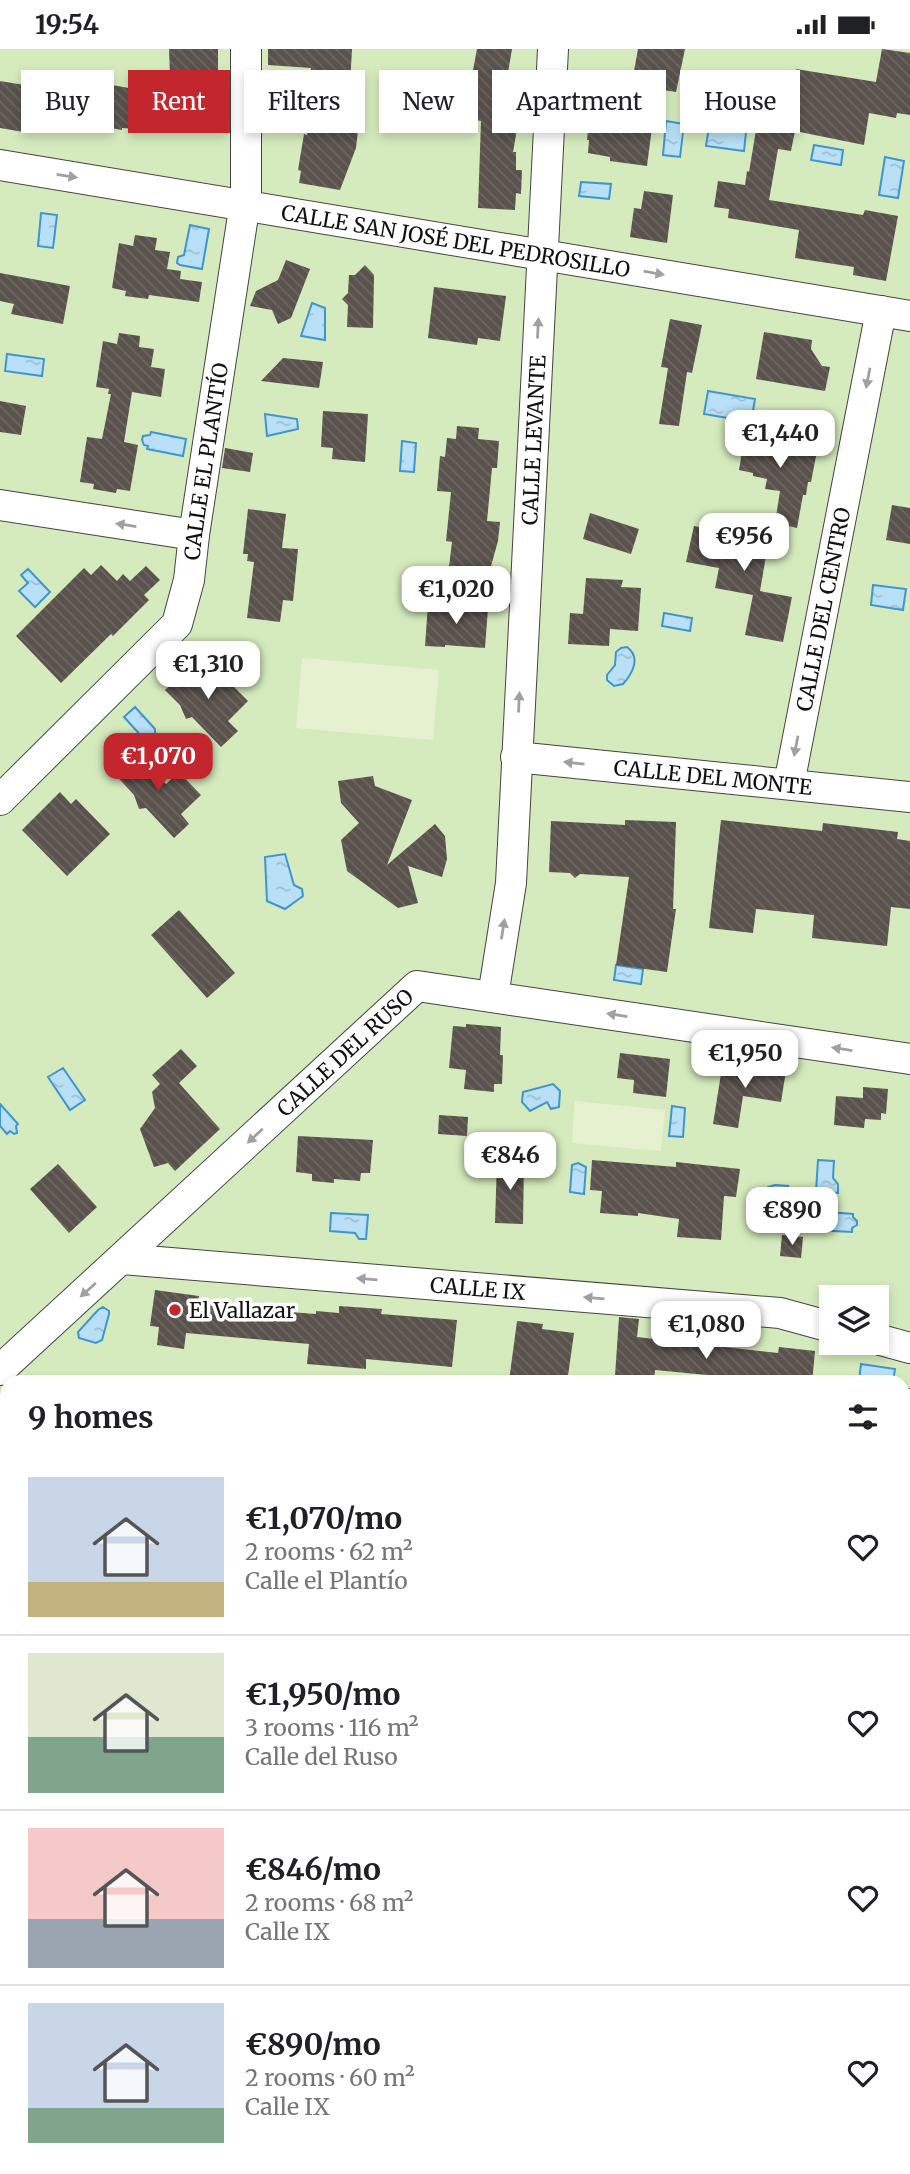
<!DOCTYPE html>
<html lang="en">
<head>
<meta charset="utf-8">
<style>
	:root { --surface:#fff; --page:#f6f6f6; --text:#202124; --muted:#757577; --line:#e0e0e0; --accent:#c4262e }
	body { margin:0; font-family:Merriweather,serif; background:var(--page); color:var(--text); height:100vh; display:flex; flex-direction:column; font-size:26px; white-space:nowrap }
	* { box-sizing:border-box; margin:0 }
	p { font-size:23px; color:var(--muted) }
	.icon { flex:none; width:38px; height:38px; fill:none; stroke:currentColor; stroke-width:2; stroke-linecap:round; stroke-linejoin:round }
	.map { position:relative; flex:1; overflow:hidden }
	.sheet { position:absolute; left:0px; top:1326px; width:910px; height:800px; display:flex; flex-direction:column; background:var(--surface); border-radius:21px 21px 0 0; box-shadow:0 4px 10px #0003 }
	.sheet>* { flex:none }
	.hud { position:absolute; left:21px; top:21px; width:868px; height:63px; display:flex; gap:14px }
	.buttons { position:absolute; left:819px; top:1236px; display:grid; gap:14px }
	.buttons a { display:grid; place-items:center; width:70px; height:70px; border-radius:0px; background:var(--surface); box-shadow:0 4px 10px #0003; font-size:35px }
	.price { position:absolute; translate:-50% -60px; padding:0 16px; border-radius:14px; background:#fff; color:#222; font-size:23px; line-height:46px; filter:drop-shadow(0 2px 4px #0008) }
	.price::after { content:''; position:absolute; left:50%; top:42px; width:21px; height:16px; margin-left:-10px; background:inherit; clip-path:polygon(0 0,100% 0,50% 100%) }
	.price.on { background:var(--accent); color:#fff }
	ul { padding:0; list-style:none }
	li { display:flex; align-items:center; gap:21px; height:175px; padding:0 28px }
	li+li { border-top:2px solid var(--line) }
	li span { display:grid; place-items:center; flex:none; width:196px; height:140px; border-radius:0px; color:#555 }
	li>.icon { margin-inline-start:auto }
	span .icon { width:84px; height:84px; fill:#fffc; stroke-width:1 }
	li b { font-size:30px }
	h2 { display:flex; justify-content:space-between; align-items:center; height:84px; padding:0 28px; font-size:30px }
	.pill { padding:0 24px; border-radius:0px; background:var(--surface); box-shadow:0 4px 10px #0003; font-size:24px; line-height:63px }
	.pill.on { background:var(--accent); color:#fff }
	.status { display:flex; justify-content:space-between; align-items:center; height:49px; padding:0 35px; background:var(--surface); direction:ltr }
	.status svg { height:19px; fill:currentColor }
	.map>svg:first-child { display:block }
	.park { fill:#d5ebbd; fill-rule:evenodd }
	.pitch { fill:#e6f2cf }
	.water { fill:url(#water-ripples); stroke:#3f96cf; stroke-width:2 }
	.building { fill:url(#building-back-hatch) }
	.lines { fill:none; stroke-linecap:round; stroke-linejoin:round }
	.minor-casing { stroke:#444; stroke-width:32 }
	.minor { stroke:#fff; stroke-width:30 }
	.oneway { fill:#a0a0a0 }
	.poi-dot { fill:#c4262e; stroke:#fff; stroke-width:2.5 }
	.labels { text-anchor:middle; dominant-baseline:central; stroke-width:7; stroke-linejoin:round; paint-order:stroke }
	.street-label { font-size:21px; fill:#111; stroke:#fff }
	.poi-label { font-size:21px; fill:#111; stroke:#fff; text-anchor:start }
</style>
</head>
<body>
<div class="status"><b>19:54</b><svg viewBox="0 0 49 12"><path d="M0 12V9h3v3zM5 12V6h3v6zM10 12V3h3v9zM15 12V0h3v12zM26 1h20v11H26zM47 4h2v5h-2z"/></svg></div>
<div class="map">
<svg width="910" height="2125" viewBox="0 0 910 2125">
	<defs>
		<pattern id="water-ripples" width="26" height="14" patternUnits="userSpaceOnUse" patternTransform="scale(1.75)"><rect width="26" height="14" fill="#b9e0f7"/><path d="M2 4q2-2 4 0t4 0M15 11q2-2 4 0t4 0" fill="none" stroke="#9ebfd3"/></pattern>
		<pattern id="building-back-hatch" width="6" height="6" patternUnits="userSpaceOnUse" patternTransform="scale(1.75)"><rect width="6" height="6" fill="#5a524d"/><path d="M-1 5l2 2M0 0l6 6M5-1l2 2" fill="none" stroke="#6d6662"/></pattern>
	</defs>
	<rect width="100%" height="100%" fill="#fffdf5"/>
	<path class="park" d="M0,0H910V2125H0ZM831,1248H877V1293H831ZM7,1334H903V2119H7Z"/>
	<path class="pitch" d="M302,609L439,621L433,691L296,679Z
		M575,1052L665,1061L661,1102L572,1094Z
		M747,2119H811V2125H747Z"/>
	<path class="water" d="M666,72L684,75L680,108L663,106Z
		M709,78L746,83L744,102L706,97Z
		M814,96L843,101L841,116L811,111Z
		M885,108L904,112L898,149L879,146Z
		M581,133L611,135L609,150L579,147Z
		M41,164L57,166L53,199L38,197Z
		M190,176L209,180L202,220L180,216L177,214L178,208L184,206Z
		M312,254L325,259V291L301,287Z
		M7,305L44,310L42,327L5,322Z
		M708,342L755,350L751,373L704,365Z
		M265,365L297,370L298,380L267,387Z
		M151,383L186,390L183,407L147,400L148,397L144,396L142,391L143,387L150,386Z
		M402,392L416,394L414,423L400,422Z
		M28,520L50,543L35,558L19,542L28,534L21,526Z
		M873,536L906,540L903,561L871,556Z
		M664,564L692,569L690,582L662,577Z
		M627,598C641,608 633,624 623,635L614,637L607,631V626L615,616L616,603L621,599Z
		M135,658L155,680V688L152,691L144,690L124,668Z
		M285,805L294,836L302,840L303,847L285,860L267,852L265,808Z
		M616,916L643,920L641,935L614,931Z
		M63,1019L85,1051L70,1061L48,1028Z
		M553,1035L560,1042L559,1058L551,1060L547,1053L530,1062L522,1053L523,1043Z
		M0,1055L18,1075L16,1077L17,1084L14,1085L10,1082L7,1085L0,1077Z
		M672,1057L685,1059L683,1088L669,1087Z
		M818,1111L834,1112L833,1129L838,1135V1144L816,1142Z
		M578,1114L586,1118L584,1145L570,1143L572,1116Z
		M775,1136L788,1137L785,1173L756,1169L758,1157L767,1152L768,1138Z
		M816,1162L853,1165V1168L857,1172V1176L852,1179V1183L814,1181Z
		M331,1164L368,1166L366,1190H359L355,1184L330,1182Z
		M103,1258L109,1262V1265L102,1291L96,1294L79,1289L78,1283L98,1261Z
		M861,1315L895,1320L893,1333L859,1331Z"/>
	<path class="building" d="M169,0H218V26H170Z
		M268,0H352L350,37L310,35L311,19L268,16Z
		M477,0H512L505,41L519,44L516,62L520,63L513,103H516V121H522L521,145L516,144L515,161L478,159L481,72L464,69Z
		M638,0H685L676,43L657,40L647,117L610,112V108L588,104L589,91H587L590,60L626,66Z
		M882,0L910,4V66L897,64L896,69L869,64L864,96L795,82L791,102L778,100L769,151L863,166L865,161L898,167L886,232L853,226L854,218L795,209L799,181L728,169L729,160L714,158L718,132L745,136L747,122L749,123L757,75L787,79L796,20L876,33Z
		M0,32L37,38L29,84L0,79Z
		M89,32L157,44L152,75L137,73L136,80L122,79V81L95,76L98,60L85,57Z
		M309,72L358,81L356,99L340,141L299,134L301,122L298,121L304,85L307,86Z
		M644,142L673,146L667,194L630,188L634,159L641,160Z
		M135,186L157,189L155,201L170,203L167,220L181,222L180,230L202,233L199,253L149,246L148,250L125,247L126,242L112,239L119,194L133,197Z
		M286,211L310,220L291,269L278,275L272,261L250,257L256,242L278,231Z
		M365,216L374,226L373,279L347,278L348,256L342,250L348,244L349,226H355Z
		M0,224L70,237L63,275L11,265L14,255L0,252Z
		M434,238L506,247L500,292L478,289L477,296L428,289Z
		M670,270L702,276L692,324L687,323L679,377L659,375L668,319L661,318Z
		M764,283L812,291L811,300L822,317L830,318L825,342L756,330Z
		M119,284L140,287L139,298L154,300L151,318L165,320L161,348L132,343L124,393L138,396L130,442L117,440L116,444L93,440L94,435L80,433L87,388L102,390L111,345H108L109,340L96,338L103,292L117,295Z
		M283,309L323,313L319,339L261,332Z
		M0,352L26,357L21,386L0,383Z
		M323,362L368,365L365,413L332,410L333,399L321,398Z
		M457,377L479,379L478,390L499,392L497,419H492L487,472L500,473L498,492L491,517L484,522L449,518L452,493L446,492L451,443L437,442L440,407L445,408L447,389L456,390Z
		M769,377L782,379L794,397L817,402L811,433H808L806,446H803L797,479L775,474L780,442L765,440L767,430L753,427V424L739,421L744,391Z
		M225,399L253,404L250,423L222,419Z
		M892,456L910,459V495L886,491Z
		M248,460L286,465L282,499L298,500L293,552L283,551L280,573L247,569L254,513L247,512L248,505H243Z
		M590,464L639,480L631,505L583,490Z
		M731,475L779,484L775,503L767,501L760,542L792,548L783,593L745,586L753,546L715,539L719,519L686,513L694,477L729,484Z
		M101,516L117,532L123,525L130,532L146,517L160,531L144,546L149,551L113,587L111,585L61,634L16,587L84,519L91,526Z
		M586,529L623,531L621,538L641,539L638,582L610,580L609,597L568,595L570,564L583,565Z
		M428,555L488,559L485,599L445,596V598L425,597Z
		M197,610L219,633L224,628L248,652L228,672L238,682L221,698L192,668L186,670L180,656L165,641Z
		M136,703L166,735L179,723L201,746L181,765L189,775L174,789L146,759L139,760L134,746L113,723Z
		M373,727L375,737L412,751L387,816L435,775L445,787L447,810L442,828L408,817L418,854L398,859L347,822L341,791L359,774L341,754L338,732Z
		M60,743L71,755L76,750L110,785L67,827L22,781Z
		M625,771L676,773L673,860H676L667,923L616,916L629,828L580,825L575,829L570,824L549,823L551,772L625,776Z
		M721,771L822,782L823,774L898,783L897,790L910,792V860L891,858L887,897L812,889L814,866L756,860L753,884L709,879Z
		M179,861L235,924L207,949L151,886Z
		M466,975L501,978L500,1006H503L502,1035H494V1043L464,1040L466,1021L449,1019L453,977L466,978Z
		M181,1000L197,1017L179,1034L220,1080L175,1122L168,1114L154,1118L140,1080L155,1059L152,1043L160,1035L152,1026Z
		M620,1004L670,1010L666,1048L633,1044L634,1031L617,1029Z
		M723,1012L786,1022L781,1053L743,1047L738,1079L713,1075Z
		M863,1038L888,1040L886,1065L881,1064V1071L865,1070L864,1079L834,1076L836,1047L863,1049Z
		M439,1066L468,1068L467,1087L438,1085Z
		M298,1087L373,1091L370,1124H361L360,1132L334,1130V1134L312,1132V1125L296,1123Z
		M592,1111L676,1118V1113L740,1120L736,1148L724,1147L721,1191L677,1188L679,1170L638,1164V1167L600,1164L602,1142L590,1141Z
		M497,1112H524L523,1175L495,1174Z
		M58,1115L97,1158L69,1184L30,1140Z
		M782,1186L803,1188L801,1209L780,1207Z
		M155,1241L199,1247L198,1255H250V1260L316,1265V1262L339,1264V1257L382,1260L381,1265L457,1271L452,1318L366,1310V1320L307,1315L309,1295L186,1284L184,1300L157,1296L159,1278L150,1277Z
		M619,1268L639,1270L637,1288L778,1304L779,1298L815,1302L812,1334H706L707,1326L655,1321L654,1334H621V1328L615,1327Z
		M517,1272L543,1275L542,1280L574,1284L567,1334L509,1332Z"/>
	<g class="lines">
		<g class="minor-casing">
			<g id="minor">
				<path id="s1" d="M0,116L910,267"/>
				<path d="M0,456L194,486"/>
				<path id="s2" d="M516,708L910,748"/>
				<path id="s3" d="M789,735L881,262"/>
				<path id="s4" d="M0,751L177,575L189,531L194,486L246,147V0"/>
				<path id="s5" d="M493,947L511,834L553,0"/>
				<path id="s6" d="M122,1210L780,1264L831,1278"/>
				<path d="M877,1290L910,1299"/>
				<path id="s7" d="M0,1321L417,937L910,1010"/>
				<path d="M903,1359L910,1355"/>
				<path d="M0,1406L7,1410"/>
				<path d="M0,1441L7,1442"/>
				<path d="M903,1788L910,1791"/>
				<path d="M903,1999L910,1998"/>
				<path d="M119,2125V2119"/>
				<path d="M454,2125V2119"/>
			</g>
		</g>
		<use href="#minor" class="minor"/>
	</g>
	<defs><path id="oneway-solid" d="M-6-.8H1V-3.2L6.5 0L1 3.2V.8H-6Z" transform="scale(1.75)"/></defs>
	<g class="oneway">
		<use href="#oneway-solid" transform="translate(67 127) rotate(9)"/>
		<use href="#oneway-solid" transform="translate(654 224) rotate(10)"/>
		<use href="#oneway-solid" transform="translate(538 279) rotate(-87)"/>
		<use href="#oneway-solid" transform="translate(868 329) rotate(101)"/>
		<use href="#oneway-solid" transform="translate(126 476) rotate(-171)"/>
		<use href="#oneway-solid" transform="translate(519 653) rotate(-87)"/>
		<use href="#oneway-solid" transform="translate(796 697) rotate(101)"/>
		<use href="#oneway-solid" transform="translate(574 714) rotate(-174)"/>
		<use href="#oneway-solid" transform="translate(503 880) rotate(-81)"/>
		<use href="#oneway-solid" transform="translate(617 966) rotate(-171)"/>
		<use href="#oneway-solid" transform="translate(842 1000) rotate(-171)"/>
		<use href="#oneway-solid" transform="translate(255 1087) rotate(137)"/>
		<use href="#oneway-solid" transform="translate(367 1230) rotate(-175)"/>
		<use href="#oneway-solid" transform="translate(88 1241) rotate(138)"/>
		<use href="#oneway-solid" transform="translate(594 1249) rotate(-175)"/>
	</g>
	<circle class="poi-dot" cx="175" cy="1261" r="7"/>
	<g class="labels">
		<g class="street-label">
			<text stroke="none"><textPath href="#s1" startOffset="462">CALLE SAN JOSÉ DEL PEDROSILLO</textPath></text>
			<text stroke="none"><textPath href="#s5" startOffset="558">CALLE LEVANTE</textPath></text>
			<text stroke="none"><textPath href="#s4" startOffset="415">CALLE EL PLANTÍO</textPath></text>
			<text stroke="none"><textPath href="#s3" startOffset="178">CALLE DEL CENTRO</textPath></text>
			<text stroke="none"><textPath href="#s2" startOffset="198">CALLE DEL MONTE</textPath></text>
			<text stroke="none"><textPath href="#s7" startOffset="469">CALLE DEL RUSO</textPath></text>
			<text stroke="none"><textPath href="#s6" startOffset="357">CALLE IX</textPath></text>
		</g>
		<g class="poi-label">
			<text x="189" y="1261">El Vallazar</text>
		</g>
	</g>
</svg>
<div class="buttons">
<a><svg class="icon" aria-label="layers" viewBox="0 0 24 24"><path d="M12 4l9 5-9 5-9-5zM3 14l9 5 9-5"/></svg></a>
</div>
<b class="price" style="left:780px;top:421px">€1,440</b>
<b class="price" style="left:744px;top:524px">€956</b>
<b class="price" style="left:456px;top:577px">€1,020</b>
<b class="price" style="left:208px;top:652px">€1,310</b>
<b class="price on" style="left:158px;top:744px">€1,070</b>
<b class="price" style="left:745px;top:1041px">€1,950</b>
<b class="price" style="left:510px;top:1143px">€846</b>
<b class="price" style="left:792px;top:1198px">€890</b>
<b class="price" style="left:706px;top:1312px">€1,080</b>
<div class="hud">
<a class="pill">Buy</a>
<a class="pill on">Rent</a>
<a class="pill">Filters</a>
<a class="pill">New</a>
<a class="pill">Apartment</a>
<a class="pill">House</a>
</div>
<section class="sheet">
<h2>9 homes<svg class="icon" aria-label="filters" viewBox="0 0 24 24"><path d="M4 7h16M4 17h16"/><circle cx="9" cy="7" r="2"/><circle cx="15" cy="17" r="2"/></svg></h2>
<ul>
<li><span style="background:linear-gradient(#c9d6e8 75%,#c2b280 0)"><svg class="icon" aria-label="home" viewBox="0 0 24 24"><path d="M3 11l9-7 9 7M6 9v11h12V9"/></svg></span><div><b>€1,070/mo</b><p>2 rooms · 62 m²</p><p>Calle el Plantío</p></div><svg class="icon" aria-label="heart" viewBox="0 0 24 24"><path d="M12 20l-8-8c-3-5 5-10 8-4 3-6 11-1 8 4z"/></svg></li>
<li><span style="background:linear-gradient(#dfe7d0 60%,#7fa58c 0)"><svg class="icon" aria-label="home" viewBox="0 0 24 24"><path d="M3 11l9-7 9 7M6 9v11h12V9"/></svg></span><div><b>€1,950/mo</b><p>3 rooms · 116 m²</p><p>Calle del Ruso</p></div><svg class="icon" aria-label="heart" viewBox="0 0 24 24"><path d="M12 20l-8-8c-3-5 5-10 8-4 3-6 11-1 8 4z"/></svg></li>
<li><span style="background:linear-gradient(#f6c9c9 65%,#9aa5b1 0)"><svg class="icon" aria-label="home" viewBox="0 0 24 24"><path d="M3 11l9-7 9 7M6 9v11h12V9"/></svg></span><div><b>€846/mo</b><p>2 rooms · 68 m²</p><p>Calle IX</p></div><svg class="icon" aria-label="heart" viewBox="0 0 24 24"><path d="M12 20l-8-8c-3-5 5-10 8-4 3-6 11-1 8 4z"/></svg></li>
<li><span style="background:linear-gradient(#c9d6e8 75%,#7fa58c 0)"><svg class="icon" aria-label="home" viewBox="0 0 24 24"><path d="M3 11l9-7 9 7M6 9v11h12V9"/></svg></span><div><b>€890/mo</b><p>2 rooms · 60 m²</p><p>Calle IX</p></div><svg class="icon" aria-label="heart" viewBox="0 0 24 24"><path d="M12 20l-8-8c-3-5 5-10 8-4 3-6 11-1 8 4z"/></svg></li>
</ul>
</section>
</div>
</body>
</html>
